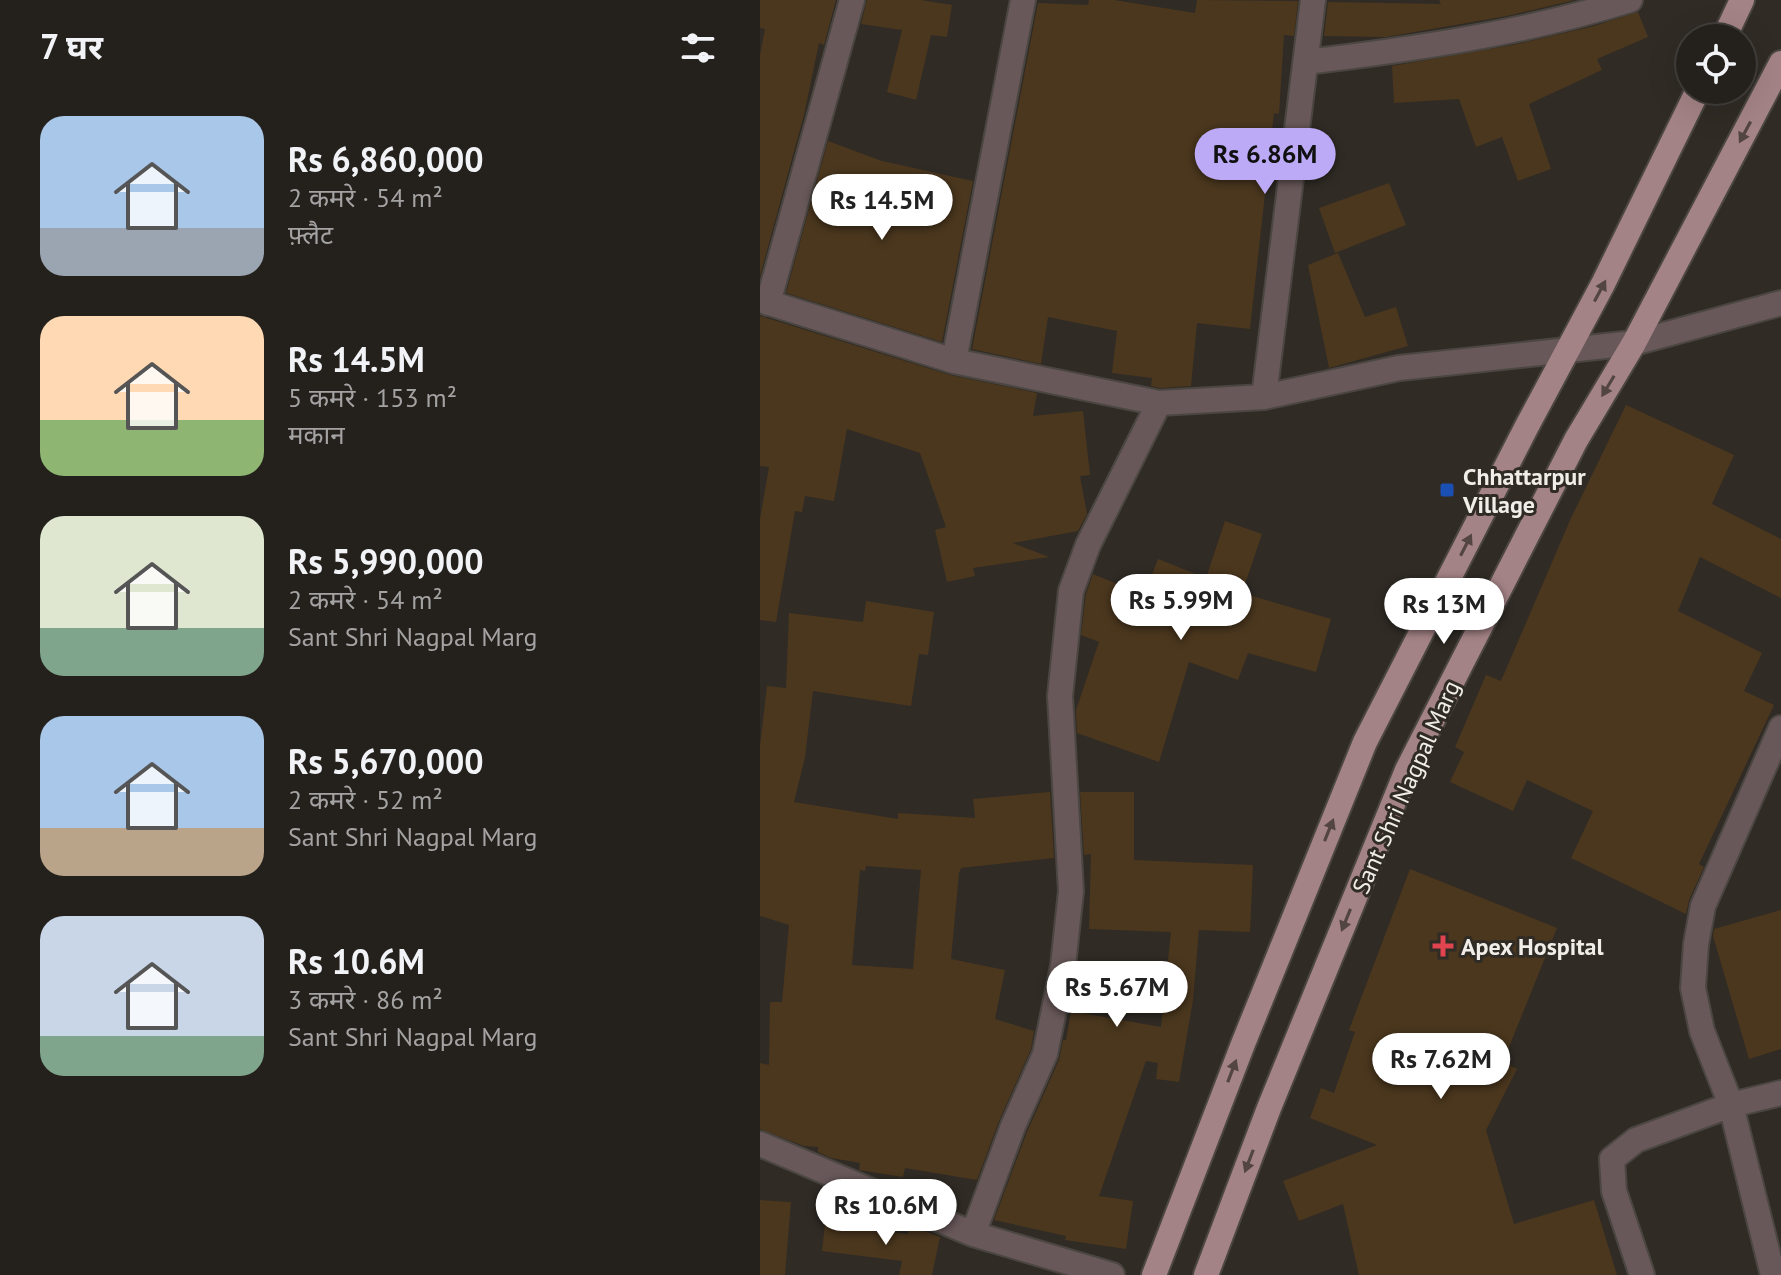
<!DOCTYPE html>
<html lang="hi">
<head>
<meta charset="utf-8">
<style>
	:root { --surface:#24201c; --page:#302d29; --text:#f1f3f6; --muted:#a3a3a3; --line:#413e3b; --accent:#bcaaf6 }
	body { margin:0; font-family:"PT Sans","Noto Sans Devanagari",sans-serif; background:var(--page); color:var(--text); height:100vh; display:flex; flex-direction:column; font-size:30px; white-space:nowrap }
	* { box-sizing:border-box; margin:0 }
	p { font-size:26px; color:var(--muted) }
	.icon { flex:none; width:44px; height:44px; fill:none; stroke:currentColor; stroke-width:2; stroke-linecap:round; stroke-linejoin:round }
	.map { position:relative; flex:1; overflow:hidden }
	.panel { display:flex; flex-direction:column; background:var(--surface); width:760px }
	.panel>* { flex:none }
	.fabs { position:absolute; left:916px; top:24px; display:grid; gap:16px }
	.fabs a { display:grid; place-items:center; width:80px; height:80px; border-radius:50%; background:var(--surface); box-shadow:0 8px 32px #0002,0 0 0 2px var(--line); font-size:40px }
	.price { position:absolute; translate:-50% -68px; padding:0 18px; border-radius:28px; background:#fff; color:#222; font-size:26px; line-height:52px; filter:drop-shadow(0 2px 4px #0008) }
	.price::after { content:''; position:absolute; left:50%; top:48px; width:24px; height:18px; margin-left:-12px; background:inherit; clip-path:polygon(0 0,100% 0,50% 100%) }
	.price.current { background:var(--accent); color:#111 }
	ul { padding:0; list-style:none }
	li { display:flex; align-items:center; gap:24px; height:200px; padding:0 40px }
	li span { display:grid; place-items:center; flex:none; width:224px; height:160px; border-radius:24px; color:#555 }
	li>.icon { margin-inline-start:auto }
	span .icon { width:96px; height:96px; fill:#fffc; stroke-width:1 }
	li b { font-size:34px }
	h2 { display:flex; justify-content:space-between; align-items:center; height:96px; padding:0 40px; font-size:34px }
	main { display:flex; flex:1; min-height:0 }
	.map>svg:first-child { display:block }
	.building { fill:#4b371e; fill-rule:evenodd }
	.lines { fill:none; stroke-linecap:round; stroke-linejoin:round }
	.minor-casing { stroke:#4b4641; stroke-width:28 }
	.major-casing { stroke:#4b4641; stroke-width:28 }
	.minor { stroke:#685859; stroke-width:24 }
	.major { stroke:#a48386; stroke-width:24 }
	.oneway { fill:#534542 }
	.transit-dot { fill:#1a4fb4; stroke:#302b25; stroke-width:3 }
	.health-dot { fill:#e0444e; stroke:#302b25; stroke-width:3 }
	.labels { text-anchor:middle; dominant-baseline:central; stroke-width:6; stroke-linejoin:round; paint-order:stroke }
	.poi-label { font-size:24px; font-weight:bold; fill:#f1eeea; stroke:#302b25; text-anchor:start }
	.street-label { font-size:24px; fill:#f1eeea; stroke:#302b25 }
</style>
</head>
<body>
<main>
<section class="panel">
<h2>7 घर<svg class="icon" aria-label="filters" viewBox="0 0 24 24"><path d="M4 7h16M4 17h16"/><circle cx="9" cy="7" r="2"/><circle cx="15" cy="17" r="2"/></svg></h2>
<ul>
<li><span style="background:linear-gradient(#a9c7e8 70%,#9aa5b1 0)"><svg class="icon" aria-label="home" viewBox="0 0 24 24"><path d="M3 11l9-7 9 7M6 9v11h12V9"/></svg></span><div><b>Rs 6,860,000</b><p>2 कमरे · 54 m²</p><p>फ़्लैट</p></div></li>
<li><span style="background:linear-gradient(#ffd9b3 65%,#8fb573 0)"><svg class="icon" aria-label="home" viewBox="0 0 24 24"><path d="M3 11l9-7 9 7M6 9v11h12V9"/></svg></span><div><b>Rs 14.5M</b><p>5 कमरे · 153 m²</p><p>मकान</p></div></li>
<li><span style="background:linear-gradient(#dfe7d0 70%,#7fa58c 0)"><svg class="icon" aria-label="home" viewBox="0 0 24 24"><path d="M3 11l9-7 9 7M6 9v11h12V9"/></svg></span><div><b>Rs 5,990,000</b><p>2 कमरे · 54 m²</p><p>Sant Shri Nagpal Marg</p></div></li>
<li><span style="background:linear-gradient(#a9c7e8 70%,#b9a48a 0)"><svg class="icon" aria-label="home" viewBox="0 0 24 24"><path d="M3 11l9-7 9 7M6 9v11h12V9"/></svg></span><div><b>Rs 5,670,000</b><p>2 कमरे · 52 m²</p><p>Sant Shri Nagpal Marg</p></div></li>
<li><span style="background:linear-gradient(#c9d6e8 75%,#7fa58c 0)"><svg class="icon" aria-label="home" viewBox="0 0 24 24"><path d="M3 11l9-7 9 7M6 9v11h12V9"/></svg></span><div><b>Rs 10.6M</b><p>3 कमरे · 86 m²</p><p>Sant Shri Nagpal Marg</p></div></li>
</ul>
</section>
<div class="map">
<svg width="1021" height="1275" viewBox="0 0 1021 1275">
	<rect width="100%" height="100%" fill="#302b25"/>
	<path class="building" d="M0,0H76L64,45L59,43L44,115L0,276V55L5,29L0,28Z
		M107,0H161L192,5L187,37L171,35L156,100L127,92L142,30L101,24Z
		M329,0H354L435,13L437,0L538,1L534,36L524,35L519,114L514,113L490,329L437,323L431,386L400,388L391,386L392,378L352,373L357,331L288,317L281,364L212,349L278,3L328,5Z
		M679,0H815L747,16L626,37L564,36L568,2L681,4Z
		M878,12L888,37L837,59L842,70L769,104L791,169L758,181L742,137L716,147L699,99L634,103L632,66L753,45L834,26Z
		M68,141L122,161L213,181L182,342L26,293Z
		M629,183L646,225L575,253L559,208Z
		M578,253L605,317L636,307L648,346L569,368L548,265Z
		M0,316L190,375L277,393L273,416L323,411L330,475L320,476L327,514L318,531L253,543L289,557L213,568L215,576L187,582L175,530L186,527L160,453L87,429L74,501L45,496L42,512L35,511L16,622L0,620V519L9,467L0,466Z
		M866,405L974,455L952,504L1021,539V598L940,557L918,611L1002,653L984,691L1014,705L939,864L944,867L929,900L926,914L811,858L833,811L767,780L753,811L690,782L704,752L695,747L726,675L741,681L811,518Z
		M465,521L502,534L482,593L571,619L556,672L488,653L478,680L429,662L399,762L317,733L316,710L339,642L321,635L326,594L333,574L384,595L398,559L446,578Z
		M106,601L174,612L168,655L159,654L151,706L53,691L45,757L34,802L138,819V813L215,818L213,799L290,792L294,858L201,868L199,873L191,959L245,970L235,1019L274,1031L271,1049L239,1121L217,1180L145,1168L143,1177L99,1170L100,1163L71,1158L58,1152V1147L44,1146L0,1129V1063L9,1065L10,1002H22L29,925L0,916V746L7,686L26,688L29,613L103,622ZM106,866L161,870L153,969L92,965L100,870L105,871Z
		M320,792H374V860L493,865L490,932L439,930L433,1000L419,1082L396,1079L398,1063L386,1061L339,1196L373,1201L366,1249L305,1240L306,1236L234,1220L267,1132L299,1060L303,1040H306L311,1011L401,1027L411,932L329,929L331,854L324,855Z
		M650,869L797,928L743,1062L757,1069L726,1130L754,1224L834,1200L857,1275H599L583,1204L539,1221L523,1181L617,1145L550,1118L561,1088L574,1093L595,1032L589,1030Z
		M1021,910V1049L989,1059L953,936L954,929Z
		M0,1200L31,1202L25,1275H0Z
		M65,1224L148,1234L149,1225L180,1237L172,1275H139L142,1261L62,1251Z"/>
	<g class="lines">
		<g class="minor-casing">
			<path id="minor" d="M546,62C656,49 764,33 870,0
				M0,300L194,361L399,403L504,397L639,368L874,343L1021,303
				M8,303L92,0
				M194,361L263,0
				M504,397L553,0
				M0,1144L213,1234L352,1275
				M213,1234L253,1126L285,1054L303,966L311,891L300,696L311,591L328,545L399,403
				M882,1275L854,1191L852,1159L876,1140L971,1105L1021,1093
				M1013,1275L971,1105L942,1031L933,988L936,944L943,906L1021,728"/>
		</g>
		<g class="major-casing">
			<path id="major" d="M964,38L982,0
				M394,1275L483,1044L605,742L767,426L843,284L938,90
				M446,1275L509,1108L647,770L816,440L874,343L1021,63"/>
		</g>
		<use href="#minor" class="minor"/>
		<use href="#major" class="major"/>
	</g>
	<defs><path id="oneway-solid" d="M-6-.8H1V-3.2L6.5 0L1 3.2V.8H-6Z" transform="scale(2)"/></defs>
	<g class="oneway">
		<use href="#oneway-solid" transform="translate(985 132) rotate(118)"/>
		<use href="#oneway-solid" transform="translate(840 291) rotate(-62)"/>
		<use href="#oneway-solid" transform="translate(848 386) rotate(121)"/>
		<use href="#oneway-solid" transform="translate(706 545) rotate(-63)"/>
		<use href="#oneway-solid" transform="translate(569 830) rotate(-68)"/>
		<use href="#oneway-solid" transform="translate(586 920) rotate(112)"/>
		<use href="#oneway-solid" transform="translate(472 1071) rotate(-69)"/>
		<use href="#oneway-solid" transform="translate(489 1161) rotate(111)"/>
	</g>
	<rect class="transit-dot" x="679" y="482" width="16" height="16" rx="4"/>
	<path class="health-dot" d="M679 934h8v8h8v8h-8v8h-8v-8h-8v-8h8z"/>
	<g class="labels">
		<g class="poi-label">
			<text x="703" y="476">Chhattarpur<tspan x="703" dy="28">Village</tspan></text>
			<text x="701" y="946">Apex Hospital</text>
		</g>
		<g class="street-label">
			<text transform="translate(646 787) rotate(-66)">Sant Shri Nagpal Marg</text>
		</g>
	</g>
</svg>
<div class="fabs">
<a><svg class="icon" aria-label="locate" viewBox="0 0 24 24"><circle cx="12" cy="12" r="6"/><path d="M12 2v4M12 18v4M2 12h4M18 12h4"/></svg></a>
</div>
<b class="price current" style="left:505px;top:196px">Rs 6.86M</b>
<b class="price" style="left:122px;top:242px">Rs 14.5M</b>
<b class="price" style="left:421px;top:642px">Rs 5.99M</b>
<b class="price" style="left:684px;top:646px">Rs 13M</b>
<b class="price" style="left:357px;top:1029px">Rs 5.67M</b>
<b class="price" style="left:681px;top:1101px">Rs 7.62M</b>
<b class="price" style="left:126px;top:1247px">Rs 10.6M</b>
</div>
</main>
</body>
</html>
